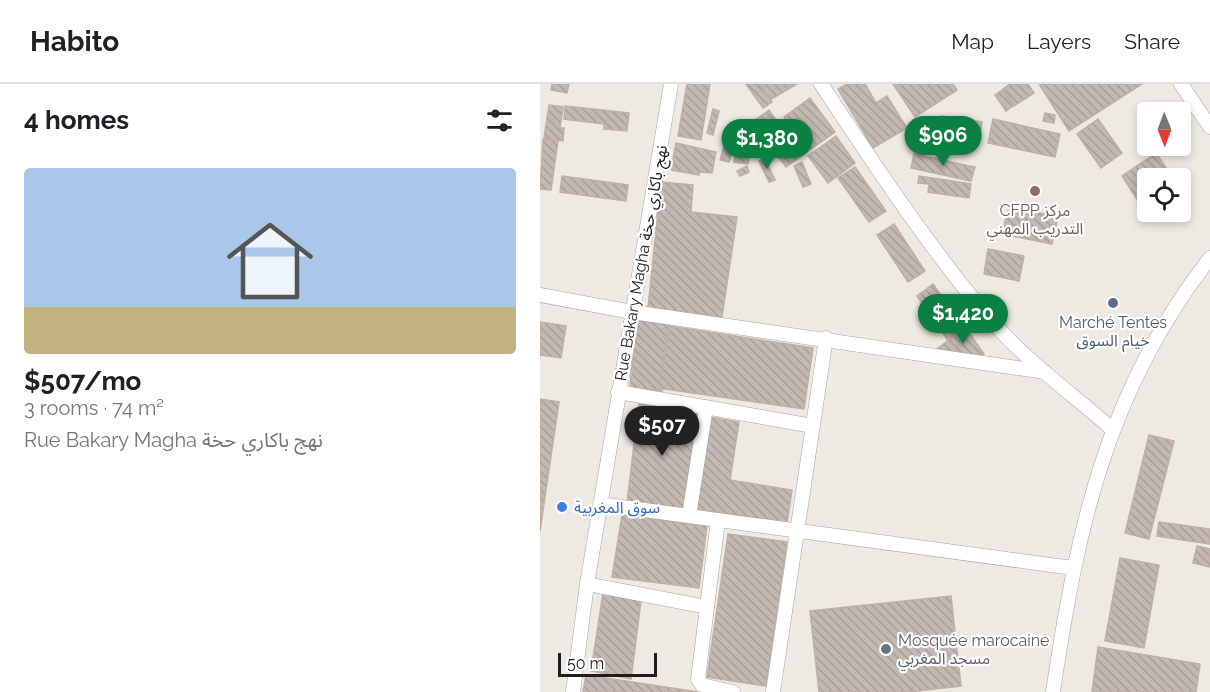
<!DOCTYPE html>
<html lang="en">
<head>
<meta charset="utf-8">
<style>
	:root { --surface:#fff; --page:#f2f2f2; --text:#202124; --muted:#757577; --line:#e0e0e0; --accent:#0b8043 }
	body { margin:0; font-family:Raleway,"Noto Sans Arabic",sans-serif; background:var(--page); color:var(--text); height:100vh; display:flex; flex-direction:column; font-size:22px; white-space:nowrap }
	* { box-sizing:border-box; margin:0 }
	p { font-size:20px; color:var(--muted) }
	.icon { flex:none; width:33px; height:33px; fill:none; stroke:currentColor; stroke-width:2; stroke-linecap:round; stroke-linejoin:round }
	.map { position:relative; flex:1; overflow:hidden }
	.drawer { display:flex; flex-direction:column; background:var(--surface); width:540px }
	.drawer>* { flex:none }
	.needle { width:39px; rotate:179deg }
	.controls { position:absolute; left:597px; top:18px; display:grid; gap:12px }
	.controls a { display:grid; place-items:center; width:54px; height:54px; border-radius:6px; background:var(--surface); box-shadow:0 3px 9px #0003; font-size:30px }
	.scale { position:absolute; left:18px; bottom:15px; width:99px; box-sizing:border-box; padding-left:6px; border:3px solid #1d1d1d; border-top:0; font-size:16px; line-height:21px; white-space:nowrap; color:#1d1d1d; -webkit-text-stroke:4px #fff; paint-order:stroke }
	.price { position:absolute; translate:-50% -51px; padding:0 14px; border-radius:21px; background:var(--accent); color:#fff; font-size:20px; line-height:39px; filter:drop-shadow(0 2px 3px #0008) }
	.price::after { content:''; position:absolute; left:50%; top:36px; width:18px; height:14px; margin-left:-9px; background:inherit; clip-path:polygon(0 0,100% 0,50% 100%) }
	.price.current { background:#222; color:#fff }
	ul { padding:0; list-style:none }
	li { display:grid; align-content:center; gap:12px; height:318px; padding:0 24px }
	li span { display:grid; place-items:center; height:186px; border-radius:6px; color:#555 }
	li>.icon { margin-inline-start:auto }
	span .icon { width:108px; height:108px; fill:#fffc; stroke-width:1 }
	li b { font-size:26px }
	h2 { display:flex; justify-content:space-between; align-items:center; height:72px; padding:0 24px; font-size:26px }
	header { display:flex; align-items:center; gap:36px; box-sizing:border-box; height:84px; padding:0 30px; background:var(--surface); border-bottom:2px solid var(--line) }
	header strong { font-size:28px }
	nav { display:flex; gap:33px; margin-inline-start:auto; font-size:21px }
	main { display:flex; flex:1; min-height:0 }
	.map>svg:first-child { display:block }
	.building { fill:url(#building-back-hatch); stroke:#c0afa5; stroke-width:1.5 }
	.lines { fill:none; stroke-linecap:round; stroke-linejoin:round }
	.minor-casing { stroke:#a4a4a4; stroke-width:15 }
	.minor { stroke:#fff; stroke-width:14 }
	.education-dot { fill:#8d6e63; stroke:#fff; stroke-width:2 }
	.service-dot { fill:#5c6f8a; stroke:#fff; stroke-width:2 }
	.shop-dot { fill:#3f7fe0; stroke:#fff; stroke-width:2 }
	.worship-dot { fill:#6b7280; stroke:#fff; stroke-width:2 }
	.labels { text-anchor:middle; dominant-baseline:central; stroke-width:4.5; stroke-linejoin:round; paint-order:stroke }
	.education-label { font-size:16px; fill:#785e54; stroke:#fff }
	.street-label { font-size:16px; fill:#1d1d1d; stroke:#fff }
	.service-label { font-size:16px; fill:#4e5e75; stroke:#fff }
	.shop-label { font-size:16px; fill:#366cbe; stroke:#fff; text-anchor:start }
	.worship-label { font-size:16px; fill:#5b616d; stroke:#fff; text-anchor:start }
</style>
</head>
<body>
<header>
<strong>Habito</strong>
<nav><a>Map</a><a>Layers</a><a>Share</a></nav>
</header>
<main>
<section class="drawer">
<h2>4 homes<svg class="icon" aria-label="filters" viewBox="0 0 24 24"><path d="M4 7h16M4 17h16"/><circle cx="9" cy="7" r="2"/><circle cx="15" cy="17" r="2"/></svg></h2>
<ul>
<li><span style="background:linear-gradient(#a9c7e8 75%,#c2b280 0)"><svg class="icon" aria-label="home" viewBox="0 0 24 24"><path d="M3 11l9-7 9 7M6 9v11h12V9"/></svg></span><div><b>$507/mo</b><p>3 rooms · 74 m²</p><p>Rue Bakary Magha نهج باكاري حخة</p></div></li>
</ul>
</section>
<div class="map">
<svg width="670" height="608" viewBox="0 0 670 608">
	<defs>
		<pattern id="building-back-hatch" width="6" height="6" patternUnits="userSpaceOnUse" patternTransform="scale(1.5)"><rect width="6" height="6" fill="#c3b9b2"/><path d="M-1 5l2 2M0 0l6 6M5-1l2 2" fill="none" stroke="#a79f99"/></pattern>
	</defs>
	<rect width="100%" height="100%" fill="#eeeae3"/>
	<path class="building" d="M12,0H29L27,9L11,6Z
		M147,0H170L161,56L138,52Z
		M206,0H219L232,18L223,24Z
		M220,0H257L230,16Z
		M307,0H325L336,19L347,12L367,44L333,64L298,5Z
		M353,0H413L417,6L375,33Z
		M470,0H488L494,9L474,22L463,5Z
		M499,0H602L529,47Z
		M462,6L473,22L466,27L455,11Z
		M270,14L295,48L246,83L238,72L261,56L251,42L226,60L211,39L229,26L239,40L245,35L244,33Z
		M9,21L23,23L20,44H24L23,57L4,54Z
		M25,22L89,29L87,47L64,45V40L24,35Z
		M173,25L179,27L173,51L167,49Z
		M505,29L515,31L514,39L503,37Z
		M402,32L442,38L439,57L399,51Z
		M453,35L520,50L515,73L448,59Z
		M558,35L582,69L561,84L537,50Z
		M246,49L254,59L237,70L230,59Z
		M296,52L315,79L288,99L268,72Z
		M198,54L212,57L208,80L194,78Z
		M3,55L18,57L11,106L0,105Z
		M136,59L176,68L172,89L159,88V91L131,86Z
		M184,62L193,65L189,78L180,76Z
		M616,69L633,94H608V110L598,117L582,92Z
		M374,70L435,83L431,97L371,84Z
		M225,75L235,96L229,98L219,77Z
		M262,78L271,100L263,103L254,82Z
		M207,82L209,88L200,92L197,87Z
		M315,83L346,127L329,138L298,94Z
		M22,92L88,101L86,117L20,108Z
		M379,92L431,100L429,114L388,108L389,100L378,99Z
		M121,98L153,101L151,128L197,133L182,233L108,224Z
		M469,122L518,133L512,160L462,150Z
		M354,140L385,187L368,198L337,151Z
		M448,165L484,172L479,197L444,190Z
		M393,200L424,243L407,255L377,212Z
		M96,235L131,237L119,304L122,307L90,304Z
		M0,238L26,242L21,274L0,271Z
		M129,242L273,264L264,325L119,304Z
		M425,243L444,270L440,273L397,265Z
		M0,315L19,318L0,447Z
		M99,320L159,329L144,426L87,418Z
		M169,333L199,338L190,396L252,406L247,439L155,425Z
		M609,351L634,357L609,455L585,449Z
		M82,431L167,442L159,504L72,493Z
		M619,438L670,445V460L617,452Z
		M188,450L247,458L226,602L167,593Z
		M657,462L670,465V483L653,479Z
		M580,474L619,481L604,564L565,557Z
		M63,509L101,517L91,595L51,587Z
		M411,512L421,602L369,608H279L270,527Z
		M558,563L660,580L656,608H552Z
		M46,591L158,608H43Z"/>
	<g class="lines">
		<g class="minor-casing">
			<path id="minor" d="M281,0C334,80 387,161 449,234C485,276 531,309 572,345
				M641,0L670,43
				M0,211L92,228L505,288
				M78,308L273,342
				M60,420L533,484
				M149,432L166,323
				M178,436L158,595L162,601L193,608
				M47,500L167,523
				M33,608L47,500L131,0
				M233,608L286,254
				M513,608C537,446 566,307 670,174"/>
		</g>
		<use href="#minor" class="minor"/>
	</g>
	<circle class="education-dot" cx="495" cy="107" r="6"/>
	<circle class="service-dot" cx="573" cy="219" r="6"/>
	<circle class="shop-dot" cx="22" cy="423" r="6"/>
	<circle class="worship-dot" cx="346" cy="565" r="6"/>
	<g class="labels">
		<g class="education-label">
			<text x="495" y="126">CFPP مركز<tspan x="495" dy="18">التدريب المهني</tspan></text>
		</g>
		<g class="street-label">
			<text transform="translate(101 179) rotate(-80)">Rue Bakary Magha نهج باكاري حخة</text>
		</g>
		<g class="service-label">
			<text x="573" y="238">Marché Tentes<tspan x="573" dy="18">خيام السوق</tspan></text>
		</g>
		<g class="shop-label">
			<text x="34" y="423">سوق المغربية</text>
		</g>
		<g class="worship-label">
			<text x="358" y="556">Mosquée marocaine<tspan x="358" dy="18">مسجد المغربي</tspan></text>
		</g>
	</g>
</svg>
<div class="controls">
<a><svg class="needle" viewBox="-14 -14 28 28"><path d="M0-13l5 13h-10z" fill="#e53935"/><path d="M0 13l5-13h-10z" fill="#757577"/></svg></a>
<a><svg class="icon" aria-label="locate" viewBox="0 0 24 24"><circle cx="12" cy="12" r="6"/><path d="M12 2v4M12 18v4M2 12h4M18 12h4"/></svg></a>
</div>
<div class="scale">50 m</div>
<b class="price" style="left:403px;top:83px">$906</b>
<b class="price" style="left:227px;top:86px">$1,380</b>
<b class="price" style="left:423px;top:261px">$1,420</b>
<b class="price current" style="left:122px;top:373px">$507</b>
</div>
</main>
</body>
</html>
